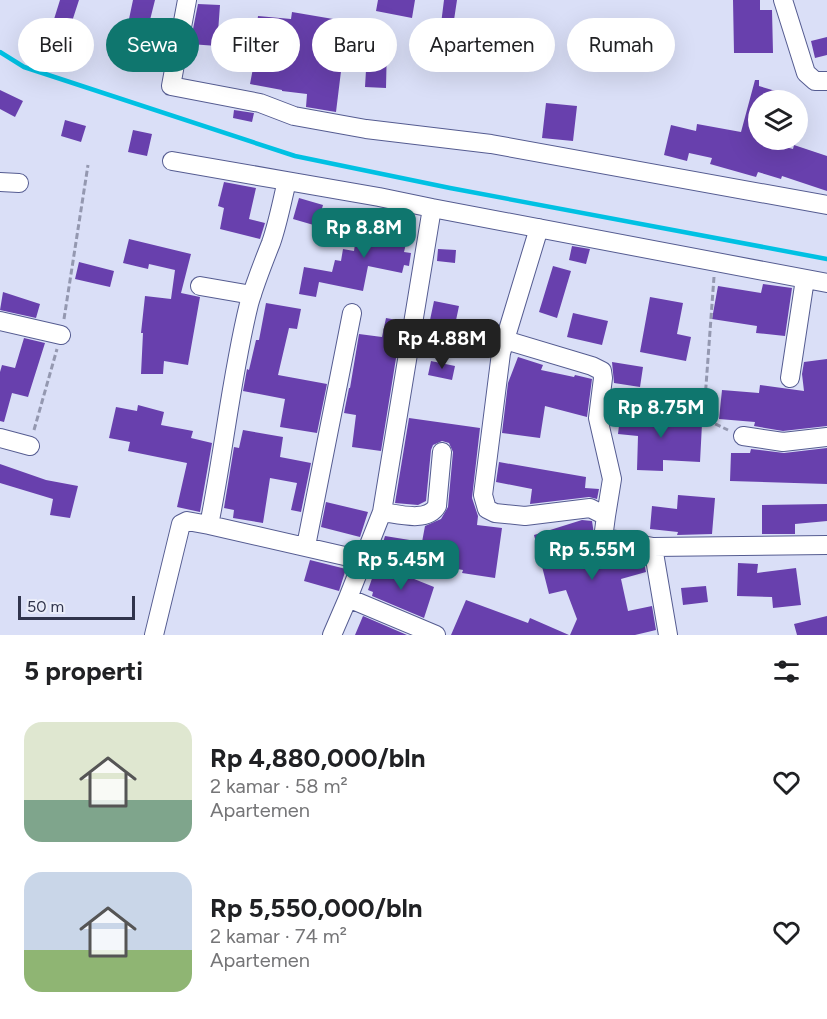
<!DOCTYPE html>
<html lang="id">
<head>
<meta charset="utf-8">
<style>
	:root { --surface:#fff; --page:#f6f6f6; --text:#202124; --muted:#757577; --accent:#0f766e }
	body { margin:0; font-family:Figtree,sans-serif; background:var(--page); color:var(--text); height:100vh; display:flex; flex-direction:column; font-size:22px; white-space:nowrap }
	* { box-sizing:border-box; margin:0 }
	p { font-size:20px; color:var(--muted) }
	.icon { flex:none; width:33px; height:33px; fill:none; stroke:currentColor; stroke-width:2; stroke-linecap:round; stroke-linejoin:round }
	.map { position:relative; height:635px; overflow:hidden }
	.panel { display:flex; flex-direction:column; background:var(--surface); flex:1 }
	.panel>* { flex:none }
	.top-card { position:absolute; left:18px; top:18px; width:792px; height:54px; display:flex; gap:12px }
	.buttons { position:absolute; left:748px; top:90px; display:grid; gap:12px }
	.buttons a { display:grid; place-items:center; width:60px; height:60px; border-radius:50%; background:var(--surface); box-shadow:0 6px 24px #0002; font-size:30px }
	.scale { position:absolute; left:18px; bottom:15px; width:117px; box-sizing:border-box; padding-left:6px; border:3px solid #30344c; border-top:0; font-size:16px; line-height:21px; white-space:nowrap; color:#30344c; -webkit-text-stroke:4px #eaedf9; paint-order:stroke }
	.price { position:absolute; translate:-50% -51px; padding:0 14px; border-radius:12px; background:var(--accent); color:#fff; font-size:20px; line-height:39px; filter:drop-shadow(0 2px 3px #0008) }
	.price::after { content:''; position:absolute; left:50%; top:36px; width:18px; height:14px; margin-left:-9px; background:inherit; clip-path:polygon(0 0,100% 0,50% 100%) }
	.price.selected { background:#222; color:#fff }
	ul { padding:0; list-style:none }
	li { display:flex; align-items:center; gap:18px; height:150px; padding:0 24px }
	li span { display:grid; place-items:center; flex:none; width:168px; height:120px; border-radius:18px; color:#555 }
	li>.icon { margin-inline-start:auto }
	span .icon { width:72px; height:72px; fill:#fffc; stroke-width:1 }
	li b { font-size:26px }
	h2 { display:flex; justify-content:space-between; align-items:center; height:72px; padding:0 24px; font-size:26px }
	.tag { padding:0 21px; border-radius:27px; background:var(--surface); box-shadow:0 6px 24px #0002; font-size:21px; line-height:54px }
	.tag.selected { background:var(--accent); color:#fff }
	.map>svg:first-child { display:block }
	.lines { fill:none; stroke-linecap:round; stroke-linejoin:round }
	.stream { stroke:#00c1e3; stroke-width:4.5 }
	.building { fill:#6840ad }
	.minor-casing { stroke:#555c91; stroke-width:20 }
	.path { stroke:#9498b0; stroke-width:3; stroke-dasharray:6 3; stroke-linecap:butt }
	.minor { stroke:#fff; stroke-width:18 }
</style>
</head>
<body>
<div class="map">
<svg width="827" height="635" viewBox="0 0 827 635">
	<rect width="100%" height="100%" fill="#dadff7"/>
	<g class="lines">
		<path class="stream" d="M0,52L24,67L295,156L450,188L827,259"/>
	</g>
	<path class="building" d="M60,0H79L67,37L50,32Z
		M133,0H155L149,24L129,19Z
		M378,0H415L412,18L376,11Z
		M444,0H457L454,20H459L455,51L438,48Z
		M733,0H760V10H772L773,53H734Z
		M198,4L220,5L217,46L190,44Z
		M292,12L339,20L334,54L343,55L336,112L306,107L307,94L282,91V90L250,84L257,47H254L258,16L291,19Z
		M827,37V55L815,58L811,41Z
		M372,42L387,43L386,88L365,87L366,70H371Z
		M755,80H759V86L796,97V100H759V140L793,149L794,145L827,156V191L782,176L781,179L758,172L756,177L710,164L712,158L689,153L687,161L664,155L671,125L696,131L697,124L741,132Z
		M0,90L23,101L15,117L0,109Z
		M546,103L577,106L573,141L542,138Z
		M234,110L254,113L252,122L233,118Z
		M65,120L86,126L81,142L61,136Z
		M133,130L152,134L147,156L128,152Z
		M224,182L256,188L249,219L265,223L260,239L220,229L224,208L218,206Z
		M299,198L323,205L317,226L293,219Z
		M390,215L409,219L407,226L410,227L404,252L411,253L409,266L404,265L402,273L368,266L363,291L319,282L316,297L299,294L304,267L332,272L335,260L341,261L343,249L354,251L356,237L378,241L382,221L388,222Z
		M129,239L191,254L181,293L200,297L188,365L164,361L163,374H141L143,333H141L145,296L171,299L175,270L149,264L148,269L123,263Z
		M572,246L590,249L586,264L569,260Z
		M438,249L456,250L455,263L437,261Z
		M79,262L114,271L110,287L75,279Z
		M553,266L571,271L557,318L539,312Z
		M763,284L792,288L785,336L756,333L757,326L712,319L718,286L761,293Z
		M3,292L40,304L36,318L0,310Z
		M650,297L683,303L677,334L691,337L686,361L640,352Z
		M434,301L459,306L455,325L430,320Z
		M266,303L301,309L297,329L289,328L278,375L327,384L317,433L280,427L285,399L243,391L247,369L249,370L256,340H259Z
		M573,313L608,321L602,345L567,337Z
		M386,318L402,321L381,451L352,447L356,415L344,413L349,388H350L359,334L382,337Z
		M24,338L45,343L28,397L12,393L4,422L0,421V372L2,365L15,368Z
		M518,357L543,365L541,370L574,377L575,375L592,379L587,417L545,406L540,438L502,433L508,383Z
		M827,359V426L783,431L754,426L755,422L719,419L722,390L759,393L760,385L804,391L802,374L804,362Z
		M431,361L455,366L452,380L428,375Z
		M612,362L643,367L640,387L614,383Z
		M138,405L164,412L161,425L193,431L191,438L212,443L200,512L177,507L187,463L128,451L130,442L109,438L116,407L137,411Z
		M621,408L667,414L666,422L702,424L700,462L663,460V471L637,470L638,436L618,434Z
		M409,418L480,428L472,498L478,516L477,525L502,528L495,578L462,573L463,570L440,566L439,570L377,561L385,536L422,542L425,526L441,519L448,507L453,452L449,443L442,441L433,445L431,450L426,501L418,505L395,503Z
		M243,430L283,437L280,457L311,463L301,512L291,510L297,483L270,478L263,523L233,518L234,510L224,508L234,447L239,448Z
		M827,448V484L730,481L731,453H750L751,449L784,453Z
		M499,462L586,477L585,488L599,489L597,499L589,497L530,504L532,489L496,482Z
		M0,464L46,480L78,486L70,518L50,515L53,499L0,483Z
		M678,495L715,498L712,534L677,535L678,532L650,529L652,506L677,509Z
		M326,502L368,512L360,537L321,527Z
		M827,504V521L795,524V534H762V505Z
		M582,520L592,521L595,541L603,557L622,553L643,557L646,572L621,579L628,611L652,606L656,630L635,635H570L577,619L566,590L549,594L534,535Z
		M310,560L346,569L339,591L304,581Z
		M738,563L758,564L757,573L796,568L801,605L773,608L772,597L737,596Z
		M377,564L434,587L424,618L372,596L373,592L368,590Z
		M706,586L708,602L683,605L681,588Z
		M466,600L528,623L530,618L569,635H451Z
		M363,616L407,635H355Z
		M827,616V635H797L794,624Z"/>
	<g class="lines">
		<g class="minor-casing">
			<path id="minor" d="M187,0L171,86L260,103L294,116L366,129L491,144L827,205
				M783,0L806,73L815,81H827
				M172,161L287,181
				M0,182L19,183
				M432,208L827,283
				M539,228L501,353L483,495L487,509L495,513L525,516L590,508L606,516L604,531L606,538L653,547L827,545
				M200,286L252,295
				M0,321L61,335
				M505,340L592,366L602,371L603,378L598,418L612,479L606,516
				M790,378L805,279
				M743,436L783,442L827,437
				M0,438L30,446
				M382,512C398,514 427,523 437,506L442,452
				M306,546L352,313
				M653,547L668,635
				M362,560L209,525C224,452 231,377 249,304C255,283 263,263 271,243C278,223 282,201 287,181L379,197L432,208L382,512L348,598L436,635
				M154,635L181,524L187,521L209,525
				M332,635L348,598"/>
		</g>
		<path class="path" d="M714,277L704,413L707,420L728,430
			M64,319L88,165
			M34,430L57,349"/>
		<use href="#minor" class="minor"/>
	</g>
</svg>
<div class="buttons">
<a><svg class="icon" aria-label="layers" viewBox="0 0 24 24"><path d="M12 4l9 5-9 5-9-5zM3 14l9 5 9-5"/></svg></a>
</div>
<div class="scale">50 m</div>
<b class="price" style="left:364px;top:259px">Rp 8.8M</b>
<b class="price selected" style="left:442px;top:370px">Rp 4.88M</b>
<b class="price" style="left:661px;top:439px">Rp 8.75M</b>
<b class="price" style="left:592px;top:581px">Rp 5.55M</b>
<b class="price" style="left:401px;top:591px">Rp 5.45M</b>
<div class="top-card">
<a class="tag">Beli</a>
<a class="tag selected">Sewa</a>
<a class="tag">Filter</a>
<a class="tag">Baru</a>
<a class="tag">Apartemen</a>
<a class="tag">Rumah</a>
</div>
</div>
<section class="panel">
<h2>5 properti<svg class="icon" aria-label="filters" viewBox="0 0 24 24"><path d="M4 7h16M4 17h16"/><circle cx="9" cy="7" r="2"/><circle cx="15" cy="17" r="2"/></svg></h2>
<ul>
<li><span style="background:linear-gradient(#dfe7d0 65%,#7fa58c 0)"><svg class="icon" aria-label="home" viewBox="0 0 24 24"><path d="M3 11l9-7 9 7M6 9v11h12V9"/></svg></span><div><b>Rp 4,880,000/bln</b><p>2 kamar · 58 m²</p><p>Apartemen</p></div><svg class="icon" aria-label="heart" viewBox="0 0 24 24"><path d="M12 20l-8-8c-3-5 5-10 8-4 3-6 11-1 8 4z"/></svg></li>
<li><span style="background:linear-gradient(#c9d6e8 65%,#8fb573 0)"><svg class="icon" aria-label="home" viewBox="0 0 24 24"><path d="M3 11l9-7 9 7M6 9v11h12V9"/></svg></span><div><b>Rp 5,550,000/bln</b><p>2 kamar · 74 m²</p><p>Apartemen</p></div><svg class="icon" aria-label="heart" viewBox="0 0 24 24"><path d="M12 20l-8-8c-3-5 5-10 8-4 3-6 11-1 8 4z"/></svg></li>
</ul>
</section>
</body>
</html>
